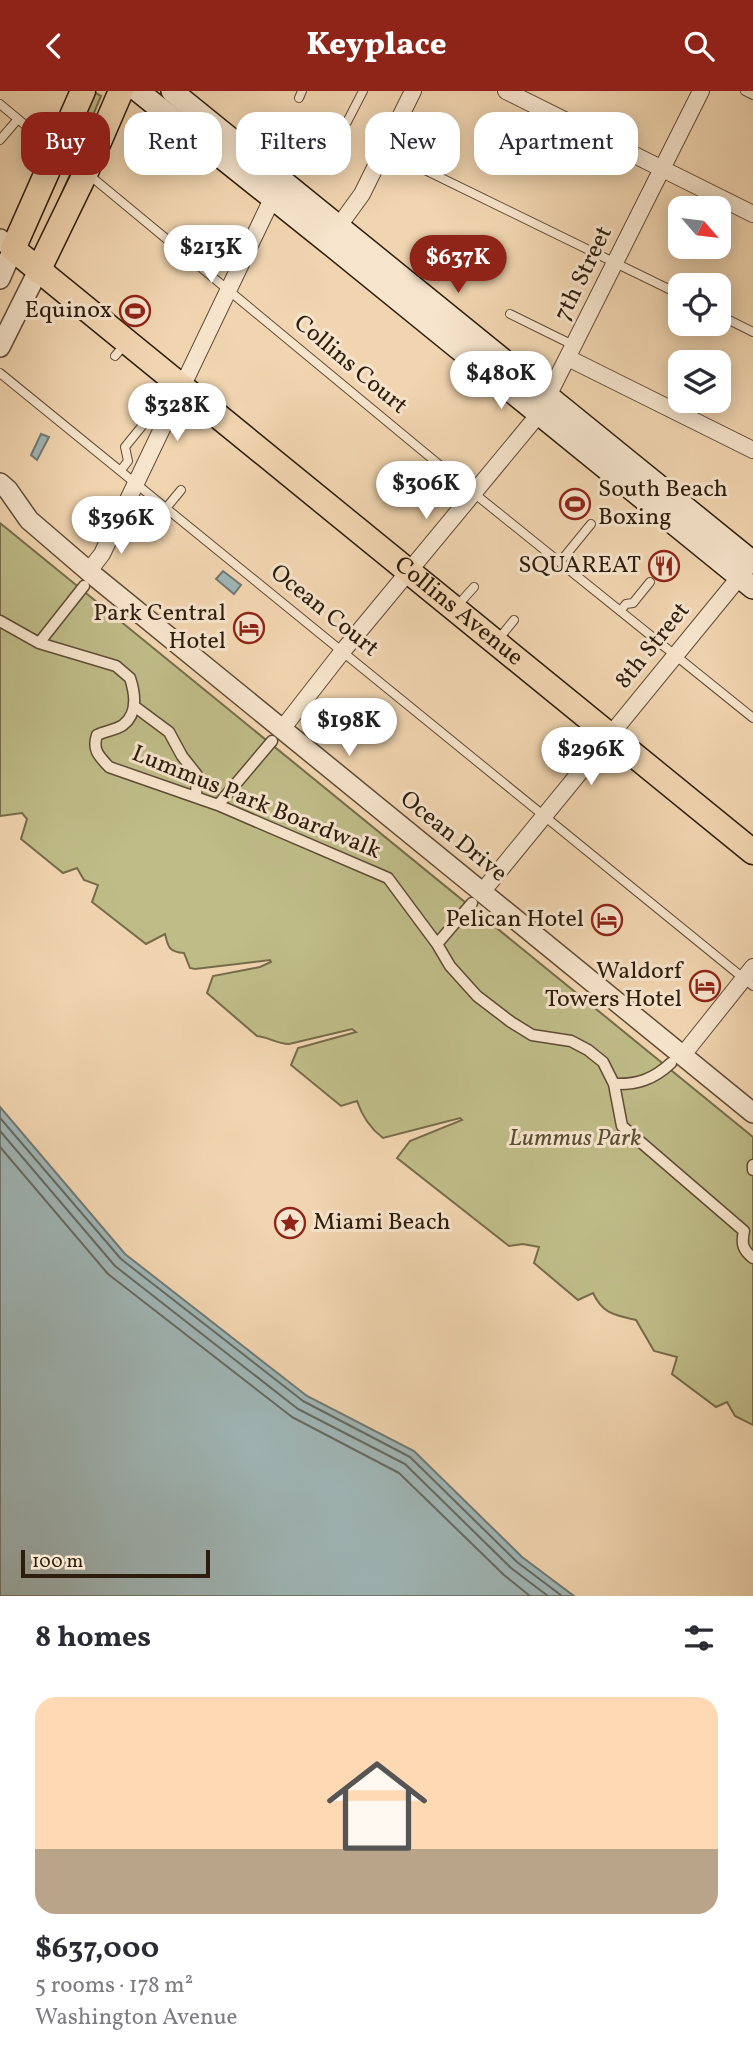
<!DOCTYPE html>
<html lang="en">
<head>
<meta charset="utf-8">
<style>
	:root { --surface:#fff; --page:#f2f2f3; --text:#2b2b33; --muted:#7c7c81; --accent:#8f2418 }
	body { margin:0; font-family:Vollkorn,serif; background:var(--page); color:var(--text); height:100vh; display:flex; flex-direction:column; font-size:26px; white-space:nowrap }
	* { box-sizing:border-box; margin:0 }
	p { font-size:23px; color:var(--muted) }
	.icon { flex:none; width:38px; height:38px; fill:none; stroke:currentColor; stroke-width:2; stroke-linecap:round; stroke-linejoin:round }
	.map { position:relative; height:1505px; overflow:hidden }
	.drawer { display:flex; flex-direction:column; background:var(--surface); flex:1 }
	.drawer>* { flex:none }
	.hud { position:absolute; left:21px; top:21px; width:712px; height:63px; display:flex; gap:14px }
	.needle { width:46px; rotate:118deg }
	.buttons { position:absolute; left:668px; top:105px; display:grid; gap:14px }
	.buttons a { display:grid; place-items:center; width:63px; height:63px; border-radius:14px; background:var(--surface); box-shadow:0 4px 18px #0003; font-size:35px }
	.scale { position:absolute; left:21px; bottom:18px; width:189px; box-sizing:border-box; padding-left:7px; border:4px solid #2d1d0d; border-top:0; font-size:19px; line-height:24px; white-space:nowrap; color:#2d1d0d; -webkit-text-stroke:5px #f6e4cc; paint-order:stroke }
	.price { position:absolute; translate:-50% -60px; padding:0 16px; border-radius:24px; background:#fff; color:#222; font-size:23px; line-height:46px; filter:drop-shadow(0 2px 4px #0008) }
	.price::after { content:''; position:absolute; left:50%; top:42px; width:21px; height:16px; margin-left:-10px; background:inherit; clip-path:polygon(0 0,100% 0,50% 100%) }
	.price.on { background:var(--accent); color:#fff }
	ul { padding:0; list-style:none }
	li { display:grid; align-content:center; gap:14px; height:371px; padding:0 35px }
	li span { display:grid; place-items:center; height:217px; border-radius:21px; color:#555 }
	li>.icon { margin-inline-start:auto }
	span .icon { width:126px; height:126px; fill:#fffc; stroke-width:1 }
	li b { font-size:30px }
	h2 { display:flex; justify-content:space-between; align-items:center; height:84px; padding:0 35px; font-size:30px }
	.chip { padding:0 24px; border-radius:21px; background:var(--surface); box-shadow:0 4px 18px #0003; font-size:24px; line-height:63px }
	.chip.on { background:var(--accent); color:#fff }
	header { display:flex; justify-content:space-between; align-items:center; height:91px; padding:0 35px; background:var(--accent); color:#fff; font-size:32px; font-weight:800 }
	.map>svg:first-child { display:block }
	.green { fill:#bfbc88; stroke:#766c4a; stroke-width:2 }
	.water { fill:#9fb6b6; stroke:#717972; stroke-width:2 }
	.lines { fill:none; stroke-linecap:round; stroke-linejoin:round }
	.shore { stroke:#666a62; stroke-width:2 }
	.service-casing { stroke:#5e4b36; stroke-width:10 }
	.pedestrian-casing { stroke:#5e4b36; stroke-width:13 }
	.minor-casing { stroke:#5e4b36; stroke-width:18 }
	.tertiary-casing { stroke:#5e4b36; stroke-width:22 }
	.secondary-casing { stroke:#2d1d0d; stroke-width:24 }
	.primary-casing { stroke:#2d1d0d; stroke-width:27 }
	.service { stroke:#f6e4cc; stroke-width:8 }
	.pedestrian { stroke:#f6e4cc; stroke-width:10 }
	.minor { stroke:#f6e4cc; stroke-width:16 }
	.tertiary { stroke:#f6e4cc; stroke-width:19 }
	.secondary { stroke:#f6e4cc; stroke-width:21 }
	.primary { stroke:#f1d5b0; stroke-width:24 }
	.labels { text-anchor:middle; dominant-baseline:central; stroke-width:6; stroke-linejoin:round; paint-order:stroke }
	.street-label { font-size:24px; fill:#2d1d0d; stroke:#f6e4cc }
	.poi-label { font-size:24px; fill:#2d1d0d; stroke:#f6e4cc; text-anchor:end }
	.park-label { font-size:24px; font-style:italic; fill:#594d32; stroke:#f6e4cc }
</style>
</head>
<body>
<header><svg class="icon" aria-label="back" viewBox="0 0 24 24"><path d="M15 5l-7 7 7 7"/></svg>Keyplace<svg class="icon" aria-label="search" viewBox="0 0 24 24"><circle cx="10" cy="10" r="6"/><path d="M15 15l6 6"/></svg></header>
<div class="map">
<svg width="753" height="1505" viewBox="0 0 753 1505">
	<rect width="100%" height="100%" fill="#f1d5b0"/>
	<filter id="stains"><feTurbulence type="fractalNoise" baseFrequency=".00286" numOctaves="4"/><feColorMatrix values="0 0 0 0 .2 0 0 0 0 .09 0 0 0 0 .02 0 0 0 .5 -.17"/></filter>
	<radialGradient id="worn" r=".72"><stop offset=".6" stop-color="#630" stop-opacity="0"/><stop offset="1" stop-color="#630" stop-opacity=".3"/></radialGradient>
	<path class="green" d="M94,1L101,5L86,41L80,65L46,138L76,70L86,14Z
		M0,432L753,1046V1334L735,1325L727,1311L716,1316L672,1283L677,1266L654,1260L636,1229C614,1224 603,1223 593,1202L578,1209L534,1172L539,1156L523,1153L509,1155L397,1067L410,1050L462,1029L460,1027L383,1047C371,1038 362,1025 357,1010L341,1015L291,974L298,957L356,941L352,938L289,953C276,953 269,946 257,945L207,902L213,885L260,876L271,871L270,869L195,878L190,877L184,862C169,861 168,856 165,843L146,853L92,811L98,794L84,789L77,777L63,782L21,748L27,728L22,722L0,725Z"/>
	<path class="water" d="M41,343L49,346L37,369L31,364Z
		M223,480L241,494L234,503L216,488Z
		M0,1016L125,1163L307,1305L414,1360L522,1466L574,1505H0Z"/>
	<g class="lines">
		<path class="shore" d="M0,1027L121,1168L303,1310L410,1366L517,1471L562,1505
			M0,1040L115,1175L298,1318L405,1373L511,1477L548,1505
			M0,1056L108,1183L292,1326L399,1382L504,1484L530,1505"/>
		<g class="service-casing">
			<path id="service" d="M745,0L753,4
				M299,7L302,0
				M0,13L54,58
				M347,31L363,0
				M0,49L18,28
				M384,59L681,204
				M88,83L465,395L753,627
				M510,223L573,254
				M719,224L753,241
				M115,265L125,253
				M0,282L753,895
				M121,379L128,370L125,356L164,308
				M167,416L181,399
				M560,471L591,433
				M457,515L474,496
				M620,520L626,513L633,512L650,491
				M497,550L514,529"/>
		</g>
		<g class="pedestrian-casing">
			<path id="pedestrian" d="M0,530L39,552L116,575L130,587C135,602 138,623 123,634C116,639 105,640 97,644C92,659 99,665 109,676L218,714L388,787L437,853L450,875L477,905L511,931L532,944L571,950L588,959L603,971L614,993L622,1035L744,1140C741,1153 743,1159 753,1167
				M39,552L84,495
				M134,615L169,641L182,665L197,684L196,706
				M218,714L272,650
				M437,853L472,812
				M614,993C637,994 654,988 671,972
				M753,1074V1079"/>
		</g>
		<g class="minor-casing">
			<path id="minor" d="M506,0L753,123
				M333,143L362,103L413,0
				M568,267L753,359
				M88,481L102,463L272,108
				M282,638L342,561L539,323L701,0
				M482,801L746,478
				M682,965L753,876"/>
		</g>
		<g class="tertiary-casing">
			<path id="tertiary" d="M0,148L13,158L0,188
				M0,256L38,180
				M0,392L8,399L29,429L93,484L753,1022"/>
		</g>
		<g class="secondary-casing">
			<path id="secondary" d="M138,0L327,151L753,497
				M172,0L753,471"/>
		</g>
		<g class="primary-casing">
			<g id="primary">
				<path id="s1" d="M83,0L13,158L753,761"/>
				<path d="M38,180L86,81L121,0"/>
			</g>
		</g>
		<use href="#service" class="service"/>
		<use href="#pedestrian" class="pedestrian"/>
		<use href="#minor" class="minor"/>
		<use href="#tertiary" class="tertiary"/>
		<use href="#secondary" class="secondary"/>
		<use href="#primary" class="primary"/>
	</g>
	<defs>
		<g id="stadium-ring" transform="scale(1.575)"><circle r="9.5" fill="#f6e4cc" stroke="#8f2418" stroke-width="1.5"/><path d="M0-5a6.5 5 0 1 0 0 10a6.5 5 0 1 0 0-10ZM-3.5-1.8h7v3.6h-7Z" fill="#8f2418"/></g>
		<g id="restaurant-ring" transform="scale(1.575)"><circle r="9.5" fill="#f6e4cc" stroke="#8f2418" stroke-width="1.5"/><path d="M-5-6h1v4h1v-4h1v4h1v-4h1v5L-1.5 .5V6h-2V.5L-5-1ZM5-6V6H3V1.5H1.5Q1.5-4 5-6Z" fill="#8f2418"/></g>
		<g id="hotel-ring" transform="scale(1.575)"><circle r="9.5" fill="#f6e4cc" stroke="#8f2418" stroke-width="1.5"/><path d="M-6-4.5h1.5V1H6V5H4.5V3h-9V5H-6ZM-4 0a1.8 1.8 0 1 1 3.6 0ZM.5 0V-2.5h3Q6-2.5 6 0Z" fill="#8f2418"/></g>
		<g id="sight-ring" transform="scale(1.575)"><circle r="9.5" fill="#f6e4cc" stroke="#8f2418" stroke-width="1.5"/><path d="M0-6L1.8-2.2L6-1.7L2.9 1.2L3.7 5.4L0 3.3L-3.7 5.4L-2.9 1.2L-6-1.7L-1.8-2.2Z" fill="#8f2418"/></g>
	</defs>
	<g fill-rule="evenodd">
		<use href="#stadium-ring" x="135" y="220"/>
		<use href="#stadium-ring" x="575" y="413"/>
		<use href="#restaurant-ring" x="664" y="475"/>
		<use href="#hotel-ring" x="249" y="537"/>
		<use href="#hotel-ring" x="607" y="829"/>
		<use href="#hotel-ring" x="705" y="895"/>
		<use href="#sight-ring" x="290" y="1132"/>
	</g>
	<g class="labels">
		<g class="street-label">
			<text transform="translate(584 183) rotate(-64)">7th Street</text>
			<text transform="translate(350 274) rotate(40)">Collins Court</text>
			<text transform="translate(324 520) rotate(39)">Ocean Court</text>
			<text stroke="none"><textPath href="#s1" startOffset="747">Collins Avenue</textPath></text>
			<text transform="translate(653 555) rotate(-51)">8th Street</text>
			<text transform="translate(256 712) rotate(22)">Lummus Park Boardwalk</text>
			<text transform="translate(453 746) rotate(39)">Ocean Drive</text>
		</g>
		<g class="poi-label">
			<text x="112" y="220">Equinox</text>
			<text x="598" y="399" text-anchor="start">South Beach<tspan x="598" dy="28">Boxing</tspan></text>
			<text x="641" y="475">SQUAREAT</text>
			<text x="226" y="523">Park Central<tspan x="226" dy="28">Hotel</tspan></text>
			<text x="584" y="829">Pelican Hotel</text>
			<text x="682" y="881">Waldorf<tspan x="682" dy="28">Towers Hotel</tspan></text>
			<text x="313" y="1132" text-anchor="start">Miami Beach</text>
		</g>
		<g class="park-label">
			<text x="575" y="1048">Lummus Park</text>
		</g>
	</g>
	<rect width="100%" height="100%" filter="url(#stains)"/>
	<rect width="100%" height="100%" fill="url(#worn)"/>
</svg>
<div class="buttons">
<a><svg class="needle" viewBox="-14 -14 28 28"><path d="M0-13l5 13h-10z" fill="#e53935"/><path d="M0 13l5-13h-10z" fill="#7c7c81"/></svg></a>
<a><svg class="icon" aria-label="locate" viewBox="0 0 24 24"><circle cx="12" cy="12" r="6"/><path d="M12 2v4M12 18v4M2 12h4M18 12h4"/></svg></a>
<a><svg class="icon" aria-label="layers" viewBox="0 0 24 24"><path d="M12 4l9 5-9 5-9-5zM3 14l9 5 9-5"/></svg></a>
</div>
<div class="scale">100 m</div>
<b class="price" style="left:211px;top:194px">$213K</b>
<b class="price on" style="left:458px;top:204px">$637K</b>
<b class="price" style="left:501px;top:320px">$480K</b>
<b class="price" style="left:177px;top:352px">$328K</b>
<b class="price" style="left:426px;top:430px">$306K</b>
<b class="price" style="left:121px;top:465px">$396K</b>
<b class="price" style="left:349px;top:667px">$198K</b>
<b class="price" style="left:591px;top:696px">$296K</b>
<div class="hud">
<a class="chip on">Buy</a>
<a class="chip">Rent</a>
<a class="chip">Filters</a>
<a class="chip">New</a>
<a class="chip">Apartment</a>
</div>
</div>
<section class="drawer">
<h2>8 homes<svg class="icon" aria-label="filters" viewBox="0 0 24 24"><path d="M4 7h16M4 17h16"/><circle cx="9" cy="7" r="2"/><circle cx="15" cy="17" r="2"/></svg></h2>
<ul>
<li><span style="background:linear-gradient(#ffd9b3 70%,#b9a48a 0)"><svg class="icon" aria-label="home" viewBox="0 0 24 24"><path d="M3 11l9-7 9 7M6 9v11h12V9"/></svg></span><div><b>$637,000</b><p>5 rooms · 178 m²</p><p>Washington Avenue</p></div></li>
</ul>
</section>
</body>
</html>
